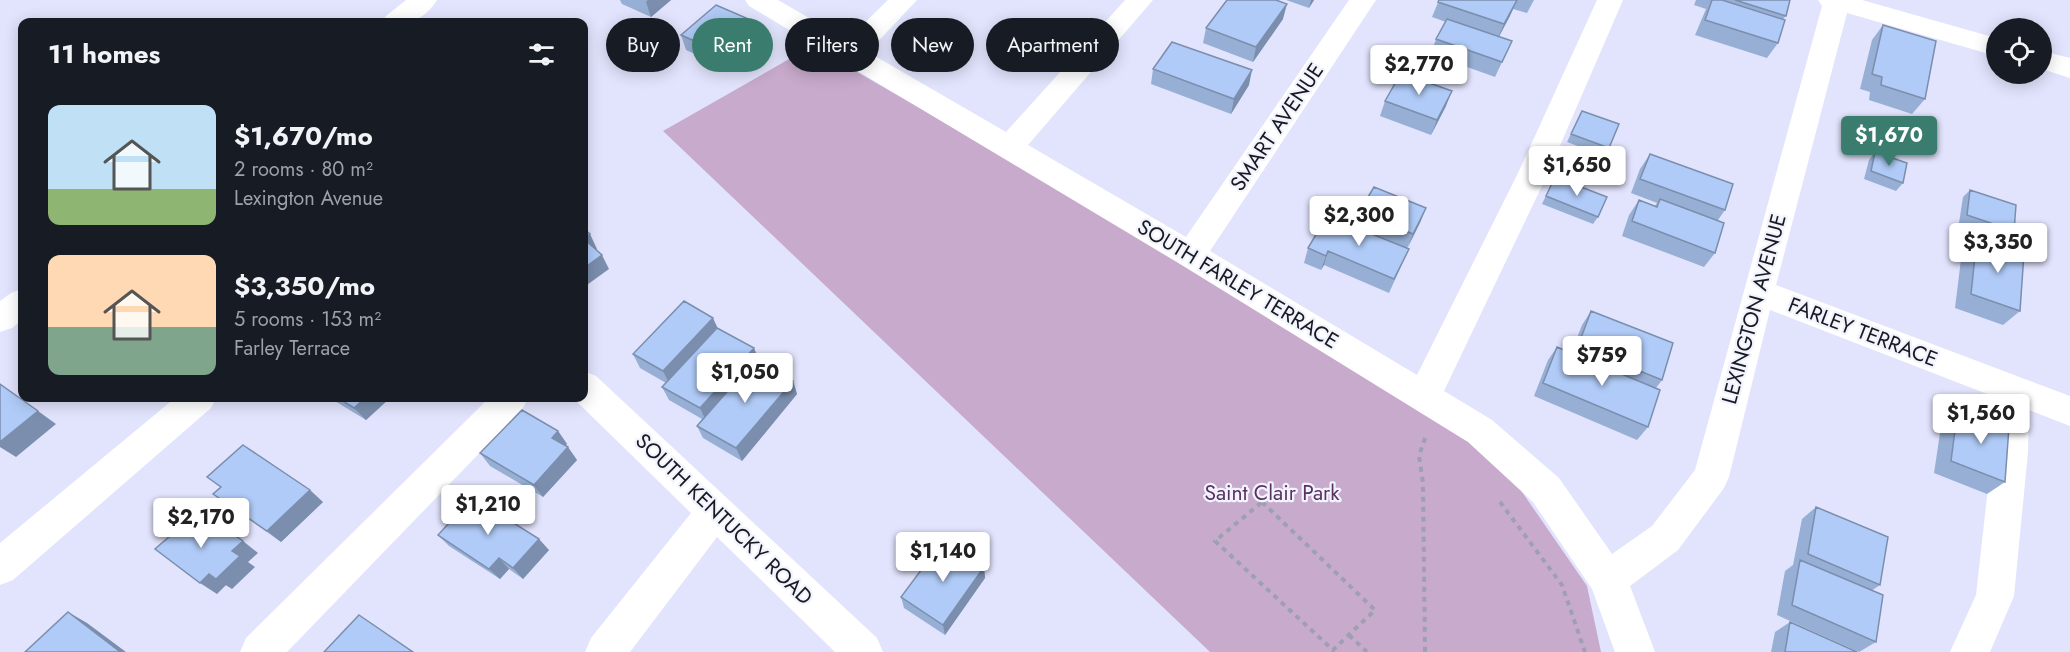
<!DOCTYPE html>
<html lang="en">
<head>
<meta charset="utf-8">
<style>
	:root { --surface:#171b24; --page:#242831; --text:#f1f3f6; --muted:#9ea1a6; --accent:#3a7c6e }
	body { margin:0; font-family:Jost,sans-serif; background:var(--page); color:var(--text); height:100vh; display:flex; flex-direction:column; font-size:22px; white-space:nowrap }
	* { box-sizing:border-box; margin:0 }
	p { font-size:20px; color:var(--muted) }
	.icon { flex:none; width:33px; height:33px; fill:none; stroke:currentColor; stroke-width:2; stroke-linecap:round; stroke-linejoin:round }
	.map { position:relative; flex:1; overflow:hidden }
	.drawer { position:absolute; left:18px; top:18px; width:570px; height:384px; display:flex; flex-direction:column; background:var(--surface); border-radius:12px; box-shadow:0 3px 15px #0003 }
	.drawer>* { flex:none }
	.banner { position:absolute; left:606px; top:18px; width:570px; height:54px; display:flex; gap:12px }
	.controls { position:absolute; left:1986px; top:18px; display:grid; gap:12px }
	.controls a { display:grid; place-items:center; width:66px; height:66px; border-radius:50%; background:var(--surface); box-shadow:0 3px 15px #0003; font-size:30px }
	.price { position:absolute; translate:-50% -51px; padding:0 14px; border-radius:6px; background:#fff; color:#222; font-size:20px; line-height:39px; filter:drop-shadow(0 2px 3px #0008) }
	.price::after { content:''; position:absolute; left:50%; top:36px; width:18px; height:14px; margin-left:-9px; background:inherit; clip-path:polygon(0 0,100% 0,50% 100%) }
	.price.on { background:var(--accent); color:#fff }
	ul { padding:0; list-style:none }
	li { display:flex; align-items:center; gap:18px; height:150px; padding:0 30px }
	li span { display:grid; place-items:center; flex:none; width:168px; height:120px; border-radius:12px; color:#555 }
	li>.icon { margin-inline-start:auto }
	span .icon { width:72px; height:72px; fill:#fffc; stroke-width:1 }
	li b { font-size:26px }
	h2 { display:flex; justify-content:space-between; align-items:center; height:72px; padding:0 30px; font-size:26px }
	.chip { padding:0 21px; border-radius:27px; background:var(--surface); box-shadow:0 3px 15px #0003; font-size:21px; line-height:54px }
	.chip.on { background:var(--accent); color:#fff }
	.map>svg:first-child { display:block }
	.green { fill:#c8abcc }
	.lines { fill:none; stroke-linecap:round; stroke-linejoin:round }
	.path { stroke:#9d9fb2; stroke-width:4; stroke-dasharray:5 5; stroke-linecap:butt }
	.minor { fill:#fff; fill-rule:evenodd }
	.wall { fill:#97afd4 }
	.shaded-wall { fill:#7b8ead }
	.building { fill:#b0cbf7; stroke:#7b8ead; stroke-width:1.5 }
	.labels { text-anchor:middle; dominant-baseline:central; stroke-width:4.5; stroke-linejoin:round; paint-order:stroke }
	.street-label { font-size:21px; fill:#181921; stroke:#f1f3fd }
	.park-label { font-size:21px; fill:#5b3063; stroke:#f1f3fd }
</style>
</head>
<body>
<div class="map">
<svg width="2070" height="652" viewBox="0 0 2070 652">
	<rect width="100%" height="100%" fill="#e2e4fd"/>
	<path class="green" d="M812,46L1480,431L1587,586L1601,652H1210L663,131Z"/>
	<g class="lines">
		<path class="path" d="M1425,438L1419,456L1423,483L1425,652
			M1262,502L1375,610L1333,650L1215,541Z
			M1500,502L1562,585L1585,652
			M1349,635L1367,652"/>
		<path class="minor" d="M406,0H437C422,24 407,22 382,22L386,16Z
			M745,0H778L847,40L888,0H917L868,52L1006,132L1125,0H1153L1028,145L1186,237L1349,0H1376L1210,251L1417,375L1519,171L1597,0H1623L1549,171L1444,391L1492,420L1559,478L1612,554L1652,526L1695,470L1822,6L1818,0H1862L1996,38V56L1847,13L1776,285L2070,396V426L2029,410L2028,452L2014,596L1990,652H1950L1976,595L1992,452L1995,397L1770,310L1729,477L1724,488L1678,550L1630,586L1655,652H1615L1592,589L1533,502L1468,442L1180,264L749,6Z
			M2042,51L2070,58V78L2042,69Z
			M22,289V320L12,328L0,332V301L11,293Z
			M584,371L596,376L877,638L883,652H835L717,537L630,652H585L591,638L691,513L573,398H584Z
			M175,398H216L211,408L13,580L0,585V543Z
			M489,398H528L523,408L287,652H240L246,638Z"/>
	</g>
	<path class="wall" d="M620,0H671L651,17L622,4Z
		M1286,0H1314L1309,8Z
		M1439,0H1534L1527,13L1513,9L1499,37L1512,41L1495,77L1431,54L1436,39L1446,22L1432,17Z
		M1696,0H1790L1786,16L1783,19L1778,43L1767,58L1695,35L1706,9L1694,5Z
		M1283,19L1253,62L1203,43L1206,28Z
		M1883,25L1925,99L1912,114L1869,100L1870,92L1860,89L1872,40Z
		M681,35L757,36L723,67L686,50Z
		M1153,69L1249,85L1231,114L1151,84Z
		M1385,101L1446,106L1431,135L1380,116Z
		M1582,111L1609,148L1605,156L1567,142Z
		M1875,152L1903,183L1896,191L1864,179L1869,160Z
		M1650,154L1725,210L1718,220L1715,253L1704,267L1622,236L1629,215L1639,200L1655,206L1657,203L1631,193L1640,169Z
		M1555,177L1598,217L1593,224L1542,204Z
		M1970,190L2014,231L2005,239L1959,223L1963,197Z
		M1426,208L1407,248L1409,249L1389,293L1324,265L1321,270L1304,263L1308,248L1354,227L1359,212Z
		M1977,237L2020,311L2003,325L1955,308L1962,251Z
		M1591,311L1662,380L1656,388L1648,427L1637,440L1534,396L1548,360L1557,347L1571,353L1582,325Z
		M718,328L754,348L759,361L758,362L793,381L797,394L742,461L703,438L697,426L702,419L669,400L662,387L666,383L640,368L633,354Z
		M330,398H390L366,420Z
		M1958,407L2005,482L1987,494L1934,473L1942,420Z
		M558,431L567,444L565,445L577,460L543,497L490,466L480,453Z
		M207,477L323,502L281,542L213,494L220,487Z
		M1816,507L1880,585L1871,591L1876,642L1859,652L1777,615L1785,571L1793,565L1802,519Z
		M438,535L549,550L523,579L509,569L500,579L449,546Z
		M984,567L985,578L945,635L904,608L901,597Z
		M1790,622L1857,652H1771L1775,632Z"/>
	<path class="shaded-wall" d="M648,0H671L651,17L646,2Z
		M1311,0H1314L1309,8Z
		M1517,0L1510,16L1497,40L1504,24Z
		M1287,4L1283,19L1253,62L1256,47Z
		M753,21L757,36L723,67L719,52Z
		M1252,70L1249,85L1231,114L1234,99Z
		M1452,91L1446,106L1431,135L1437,120Z
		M1426,208L1420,223L1407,249L1413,234Z
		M590,234L597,249L591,253L584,239Z
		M1328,251L1324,265L1321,270L1326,256Z
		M602,255L609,269L584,287V268Z
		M713,318L719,331L670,385L663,371Z
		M754,348L759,361L706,421L700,408Z
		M793,381L797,394L742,461L736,448Z
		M365,398H390L366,420L354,408Z
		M38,411L56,424L16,457L0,447V442Z
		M558,431L567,444L561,450L552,438Z
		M568,447L577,460L543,497L534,485Z
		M310,490L323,502L281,542L267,531Z
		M539,539L549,550L523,579L513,568Z
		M243,541L258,553L248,562L255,567L232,589L216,579L232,551Z
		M499,558L509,569L500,579L489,569Z
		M984,567L985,578L945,635L943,625Z
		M209,574L226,585L217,594L200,583Z
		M68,612L87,623L126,652H118Z"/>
	<path class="building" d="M1227,0H1276L1287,4L1256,47L1206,28Z
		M1439,0H1517L1504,24L1438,2Z
		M1712,0H1722L1785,20L1778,43L1705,20Z
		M1735,0H1790L1786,16Z
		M716,5L753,21L719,52L681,35Z
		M1447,19L1512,41L1502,62L1436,39Z
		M1883,25L1936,41L1925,99L1881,85L1882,77L1872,74Z
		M1172,42L1252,70L1234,99L1153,69Z
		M1401,73L1452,91L1437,120L1385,101Z
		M1582,111L1619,124L1609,148L1571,134Z
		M1875,152L1907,163L1903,183L1871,171Z
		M1650,154L1733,184L1725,210L1640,179Z
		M1555,177L1607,197L1598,217L1546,196Z
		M1374,187L1426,208L1413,234L1359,212Z
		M1970,190L2016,205L2014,231L1967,215Z
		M1660,199L1724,223L1715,253L1632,221L1639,200L1657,207Z
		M1327,216L1409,249L1394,279L1328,251L1326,256L1308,248Z
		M584,229L590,234L584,239Z
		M1977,237L2024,253L2020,311L1971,294Z
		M584,239L602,255L584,268Z
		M684,301L713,318L663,371L633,354Z
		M1591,311L1673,343L1662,380L1578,346Z
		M717,328L754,348L700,408L662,387Z
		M1557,347L1660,390L1648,427L1543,383Z
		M755,360L793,381L736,448L697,426Z
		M0,384L38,411L0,442Z
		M338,398H365L354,408Z
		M1958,407L2009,427L2005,482L1951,461Z
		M522,410L558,431L552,438L568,447L534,485L480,453Z
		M243,445L310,490L267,531L213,494L221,487L207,477Z
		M473,497L539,539L513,568L499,558L489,569L438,535Z
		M1816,507L1888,537L1880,585L1808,554Z
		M208,517L243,541L232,551L240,556L216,579L209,574L200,583L155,549L185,523L194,529Z
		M942,542L984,567L943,625L901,597Z
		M1800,560L1883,595L1876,642L1792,605Z
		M68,612L119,651L118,652H25Z
		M359,615L413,652H324Z
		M1790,622L1857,652H1785Z"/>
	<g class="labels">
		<g class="street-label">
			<text transform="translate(1277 127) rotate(-56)">SMART AVENUE</text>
			<text transform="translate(1238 284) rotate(31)">SOUTH FARLEY TERRACE</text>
			<text transform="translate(1754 309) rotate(-75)">LEXINGTON AVENUE</text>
			<text transform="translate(1863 332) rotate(21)">FARLEY TERRACE</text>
			<text transform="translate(724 519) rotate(44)">SOUTH KENTUCKY ROAD</text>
		</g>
		<g class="park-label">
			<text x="1272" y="493">Saint Clair Park</text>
		</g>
	</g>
</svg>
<div class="controls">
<a><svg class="icon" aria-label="locate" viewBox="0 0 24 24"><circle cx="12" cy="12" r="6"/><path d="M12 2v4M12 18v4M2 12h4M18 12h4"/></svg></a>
</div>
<b class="price" style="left:1419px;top:96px">$2,770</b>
<b class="price on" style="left:1889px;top:167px">$1,670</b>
<b class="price" style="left:1577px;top:197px">$1,650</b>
<b class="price" style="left:1359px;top:247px">$2,300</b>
<b class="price" style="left:1998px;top:274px">$3,350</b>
<b class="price" style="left:1602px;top:387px">$759</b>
<b class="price" style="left:745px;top:404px">$1,050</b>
<b class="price" style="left:1981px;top:445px">$1,560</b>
<b class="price" style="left:488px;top:536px">$1,210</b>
<b class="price" style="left:201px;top:549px">$2,170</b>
<b class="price" style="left:943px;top:583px">$1,140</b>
<div class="banner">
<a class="chip">Buy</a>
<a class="chip on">Rent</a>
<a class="chip">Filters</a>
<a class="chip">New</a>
<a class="chip">Apartment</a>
</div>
<section class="drawer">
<h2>11 homes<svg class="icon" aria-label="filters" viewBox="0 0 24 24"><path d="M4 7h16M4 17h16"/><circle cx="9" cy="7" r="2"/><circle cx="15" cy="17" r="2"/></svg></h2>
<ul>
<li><span style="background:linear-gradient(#bfe0f5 70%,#8fb573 0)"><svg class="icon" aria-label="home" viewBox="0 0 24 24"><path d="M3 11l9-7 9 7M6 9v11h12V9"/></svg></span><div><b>$1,670/mo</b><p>2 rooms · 80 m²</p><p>Lexington Avenue</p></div></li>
<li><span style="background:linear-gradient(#ffd9b3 60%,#7fa58c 0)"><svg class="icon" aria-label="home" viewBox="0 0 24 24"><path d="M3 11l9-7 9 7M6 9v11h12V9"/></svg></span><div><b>$3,350/mo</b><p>5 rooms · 153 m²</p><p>Farley Terrace</p></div></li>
</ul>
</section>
</div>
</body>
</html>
